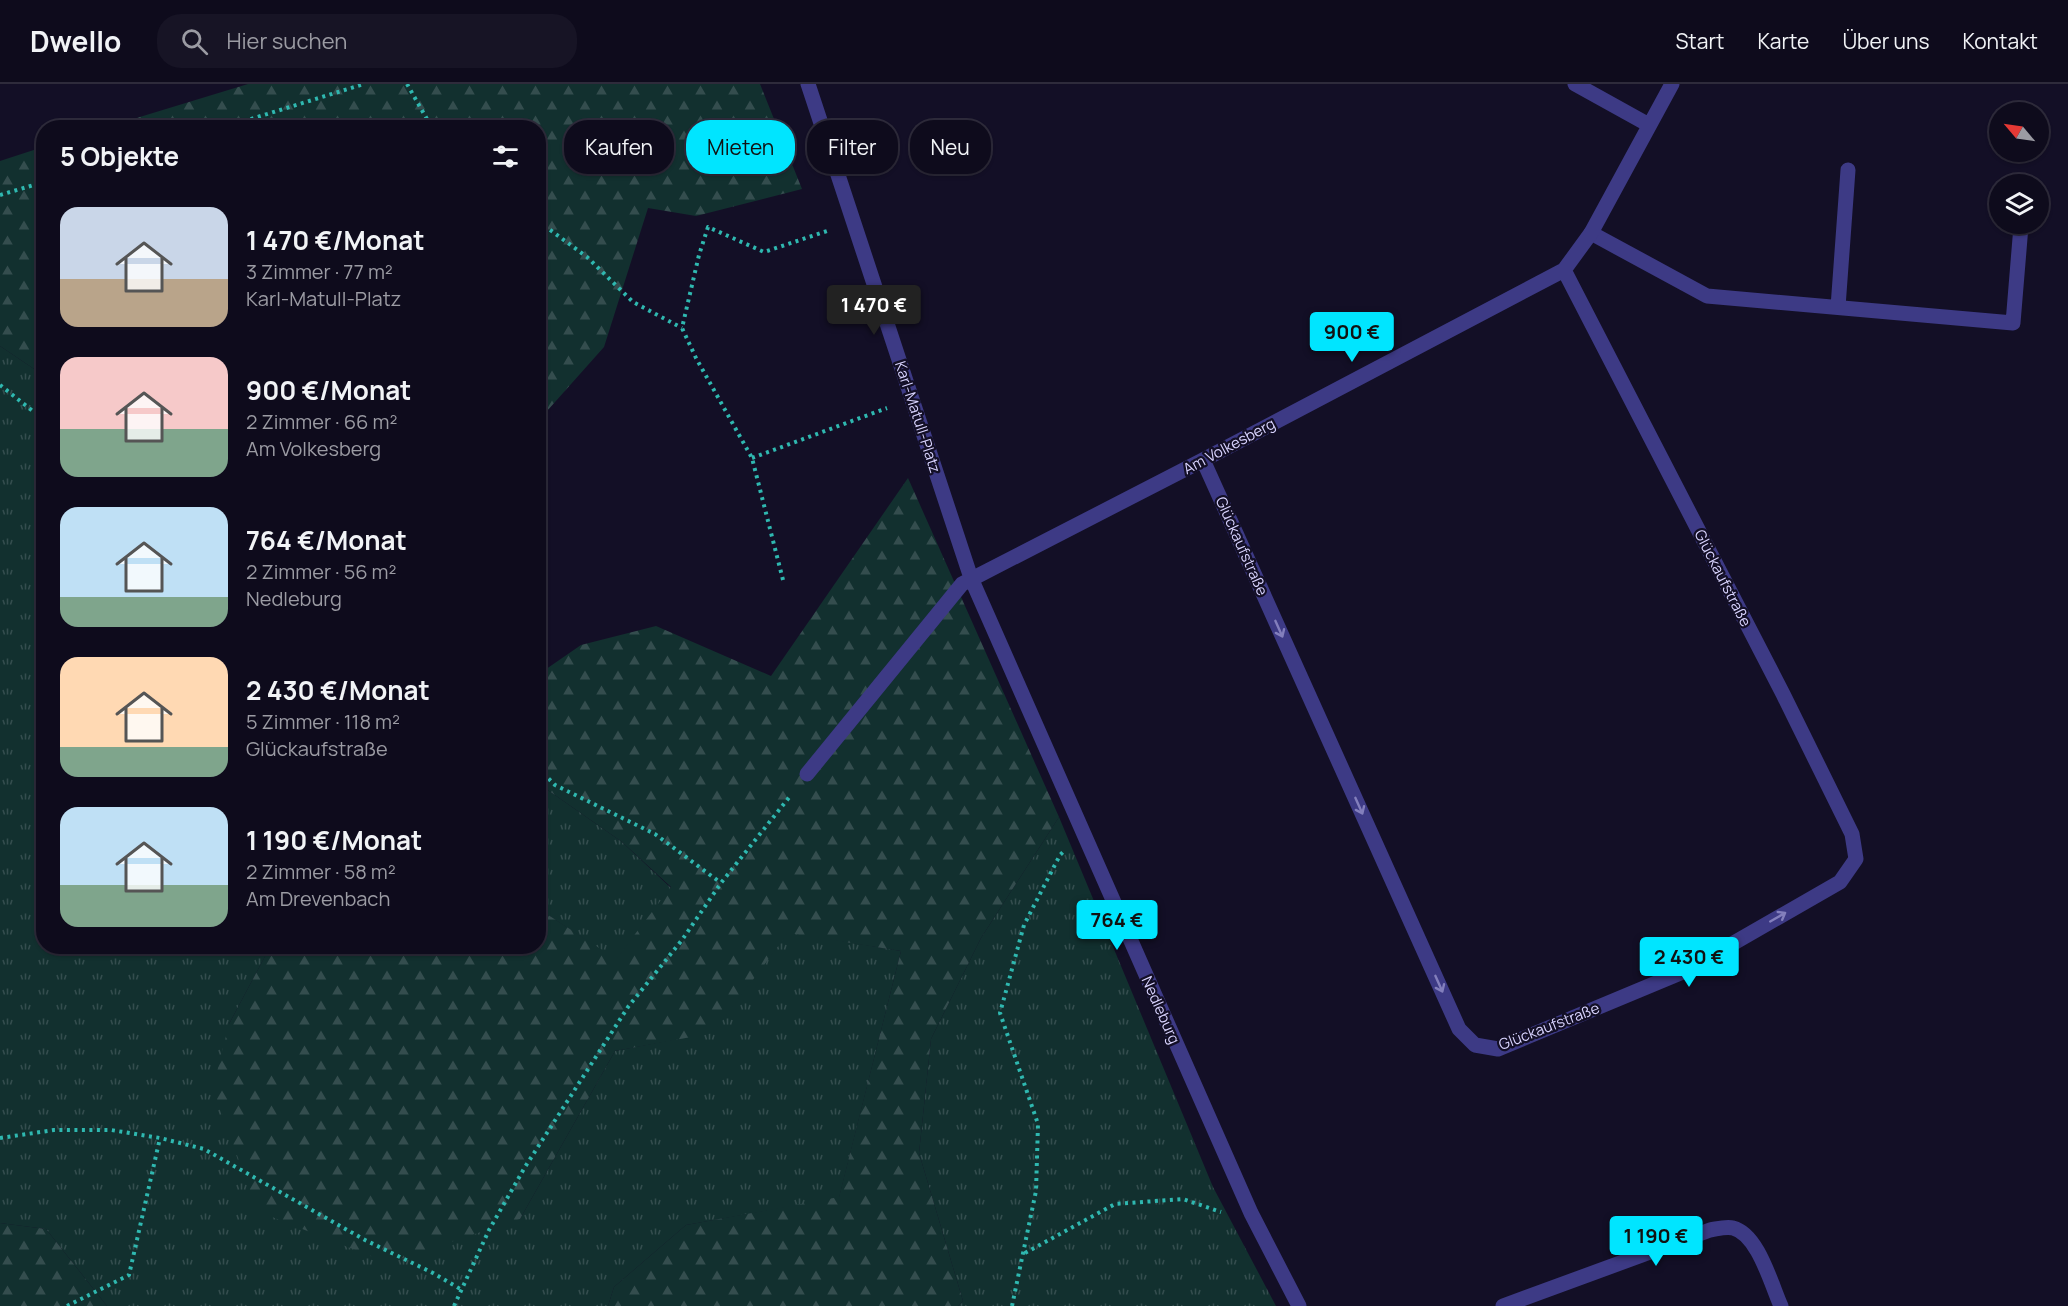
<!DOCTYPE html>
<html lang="de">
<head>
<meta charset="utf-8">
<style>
	:root { --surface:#0e0b1c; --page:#171425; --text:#f1f3f6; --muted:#9b9ba3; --line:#2e2b3b; --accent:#00e5ff }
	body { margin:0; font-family:Manrope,sans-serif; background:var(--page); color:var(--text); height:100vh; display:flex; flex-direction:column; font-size:22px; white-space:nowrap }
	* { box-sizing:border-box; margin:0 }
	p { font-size:20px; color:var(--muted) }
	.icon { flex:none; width:33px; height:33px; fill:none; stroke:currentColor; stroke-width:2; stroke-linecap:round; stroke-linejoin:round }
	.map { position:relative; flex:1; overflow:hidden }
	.panel { position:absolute; left:36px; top:36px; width:510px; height:834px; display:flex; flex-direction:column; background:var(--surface); border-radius:24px; box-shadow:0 2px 4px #0004,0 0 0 2px var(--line) }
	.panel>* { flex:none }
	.guide { position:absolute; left:564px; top:36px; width:570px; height:54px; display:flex; gap:12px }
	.needle { width:39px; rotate:299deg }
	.buttons { position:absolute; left:1989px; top:18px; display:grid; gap:12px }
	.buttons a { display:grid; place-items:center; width:60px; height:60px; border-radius:50%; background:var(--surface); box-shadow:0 2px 4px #0004,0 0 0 2px var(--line); font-size:30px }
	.price { position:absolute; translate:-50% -51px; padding:0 14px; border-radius:6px; background:var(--accent); color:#111; font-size:20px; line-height:39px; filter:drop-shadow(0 2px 3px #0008) }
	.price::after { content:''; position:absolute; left:50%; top:36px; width:18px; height:14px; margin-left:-9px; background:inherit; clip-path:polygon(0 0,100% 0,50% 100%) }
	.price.active { background:#222; color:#fff }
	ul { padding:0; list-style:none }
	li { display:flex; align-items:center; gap:18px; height:150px; padding:0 24px }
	li span { display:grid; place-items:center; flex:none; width:168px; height:120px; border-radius:18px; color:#555 }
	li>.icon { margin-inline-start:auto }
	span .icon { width:72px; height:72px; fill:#fffc; stroke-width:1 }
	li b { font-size:26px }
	h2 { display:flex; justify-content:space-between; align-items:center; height:72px; padding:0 24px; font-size:26px }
	.tag { padding:0 21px; border-radius:24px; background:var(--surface); box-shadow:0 2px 4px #0004,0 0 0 2px var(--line); font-size:21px; line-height:54px }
	.tag.active { background:var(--accent); color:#111 }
	header { display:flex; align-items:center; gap:36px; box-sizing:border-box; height:84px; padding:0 30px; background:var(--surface); border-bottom:2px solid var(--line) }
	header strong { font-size:28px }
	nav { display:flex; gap:33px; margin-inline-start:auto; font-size:21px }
	.search { width:420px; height:54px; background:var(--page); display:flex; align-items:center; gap:15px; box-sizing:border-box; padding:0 21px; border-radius:24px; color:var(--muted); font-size:22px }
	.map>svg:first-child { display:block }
	.grass { fill:url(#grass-tufts) }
	.forest { fill:url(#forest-firs) }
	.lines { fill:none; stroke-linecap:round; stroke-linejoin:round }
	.path { stroke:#2fb8b0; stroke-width:4; stroke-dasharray:3 4.5; stroke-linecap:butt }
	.lane { stroke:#3d3a85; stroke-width:15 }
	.street { stroke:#3d3a85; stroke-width:15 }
	.oneway { stroke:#837fbc }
	.labels { text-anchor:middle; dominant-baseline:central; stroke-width:4.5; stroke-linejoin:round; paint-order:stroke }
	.street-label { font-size:15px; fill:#d9d4ff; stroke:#130f26 }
</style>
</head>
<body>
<header>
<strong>Dwello</strong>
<div class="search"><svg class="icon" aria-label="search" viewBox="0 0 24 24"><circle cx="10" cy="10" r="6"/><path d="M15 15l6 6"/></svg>Hier suchen</div>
<nav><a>Start</a><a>Karte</a><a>Über uns</a><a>Kontakt</a></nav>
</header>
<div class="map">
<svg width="2068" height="1222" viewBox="0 0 2068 1222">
	<defs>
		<pattern id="grass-tufts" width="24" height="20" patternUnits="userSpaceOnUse" patternTransform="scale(1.5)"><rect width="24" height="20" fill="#12302f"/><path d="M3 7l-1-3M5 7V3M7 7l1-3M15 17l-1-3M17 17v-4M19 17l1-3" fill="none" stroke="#344d4e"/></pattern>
		<pattern id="forest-firs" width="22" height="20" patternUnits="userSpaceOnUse" patternTransform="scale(1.5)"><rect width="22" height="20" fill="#12302f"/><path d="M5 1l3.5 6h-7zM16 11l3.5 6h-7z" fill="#344d4e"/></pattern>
	</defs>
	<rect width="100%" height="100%" fill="#130f26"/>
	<path class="grass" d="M0,262L43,291L44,862L270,863L229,940L520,1135L615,967L713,948L788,848L901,867L839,1114L686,1141L614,1203L608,1222H107L46,1145L0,1139Z
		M538,697L542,702L622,758L671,804L616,876L539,825Z
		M1059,733L1213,1103L1276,1222H958L963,1217L919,1069L931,955L981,854Z"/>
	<path class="forest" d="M248,0H760L802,105L696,132L648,124L604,263L539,336L538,44L107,43Z
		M43,63H44L43,291L0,262V77Z
		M908,394L1059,733L981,854L931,955L919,1069L963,1217L958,1222H608L614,1203L686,1141L839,1113L901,867L788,849L713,949L615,967L520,1135L388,1179L257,1127L213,1004L229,940L270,863L538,862L539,825L616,875L671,803L622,758L542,702L539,697V590L581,561L656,542L771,592Z
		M0,1139L46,1145L107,1222H0Z"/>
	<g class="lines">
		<path class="path" d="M407,0L432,44
			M222,44L364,0
			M0,111L44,98
			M538,137L587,173L633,218L682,244
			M0,301L44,336
			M752,374L887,324
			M783,496L752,374L696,274L682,244L699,171L708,143L764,168L830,146
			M538,684L555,701L655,750L721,799
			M0,1054L54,1046H111L160,1054L204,1065L365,1156L433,1189L462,1206
			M1025,1169L1115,1120L1183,1115L1221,1128
			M67,1222L129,1191L160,1054
			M454,1222L489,1146L525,1083L628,923L682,856L721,799L791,711
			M1012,1222L1036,1107L1038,1040L1000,929L1024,841L1060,771L1063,768"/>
		<path class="lane" d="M1591,149L1707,212L2013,239L2021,142
			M1838,223L1848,86"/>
		<path class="street" d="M808,0L971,494L1251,1129L1299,1222
			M1575,0L1649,41
			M1203,376L1459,945L1475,961L1498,965L1685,887L1840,798L1856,775L1852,750L1783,610L1564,186
			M807,690L962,500L1203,376L1564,186L1591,149L1672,0
			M1503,1222L1710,1146C1717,1145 1726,1142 1733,1144C1758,1150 1771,1200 1781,1222"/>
	</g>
	<defs><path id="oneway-shaft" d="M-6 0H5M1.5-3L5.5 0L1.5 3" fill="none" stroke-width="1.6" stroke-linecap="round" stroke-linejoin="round" transform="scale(1.5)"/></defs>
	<g class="oneway">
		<use href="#oneway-shaft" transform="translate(1279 545) rotate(66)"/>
		<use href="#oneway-shaft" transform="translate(1359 722) rotate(66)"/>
		<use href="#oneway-shaft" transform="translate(1778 833) rotate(-30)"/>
		<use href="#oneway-shaft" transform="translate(1439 900) rotate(66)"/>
	</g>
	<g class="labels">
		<g class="street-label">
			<text transform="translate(918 333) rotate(72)">Karl-Matull-Platz</text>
			<text transform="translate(1229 362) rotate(-28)">Am Volkesberg</text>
			<text transform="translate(1242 462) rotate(66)">Glückaufstraße</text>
			<text transform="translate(1723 494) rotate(63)">Glückaufstraße</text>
			<text transform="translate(1161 926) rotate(66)">Nedleburg</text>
			<text transform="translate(1549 942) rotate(-21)">Glückaufstraße</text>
		</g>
	</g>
</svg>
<div class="buttons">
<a><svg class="needle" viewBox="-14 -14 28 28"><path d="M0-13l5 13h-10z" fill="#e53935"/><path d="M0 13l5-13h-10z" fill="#9b9ba3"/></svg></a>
<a><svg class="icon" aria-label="layers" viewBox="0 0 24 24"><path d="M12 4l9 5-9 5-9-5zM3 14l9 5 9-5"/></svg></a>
</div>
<b class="price active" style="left:874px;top:252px">1 470 €</b>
<b class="price" style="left:1352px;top:279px">900 €</b>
<b class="price" style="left:1117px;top:867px">764 €</b>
<b class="price" style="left:1689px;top:904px">2 430 €</b>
<b class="price" style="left:1656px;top:1183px">1 190 €</b>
<div class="guide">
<a class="tag">Kaufen</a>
<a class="tag active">Mieten</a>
<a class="tag">Filter</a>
<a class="tag">Neu</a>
</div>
<section class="panel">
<h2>5 Objekte<svg class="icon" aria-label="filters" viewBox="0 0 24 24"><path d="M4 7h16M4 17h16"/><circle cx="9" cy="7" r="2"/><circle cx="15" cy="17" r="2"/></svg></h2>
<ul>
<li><span style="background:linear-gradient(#c9d6e8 60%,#b9a48a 0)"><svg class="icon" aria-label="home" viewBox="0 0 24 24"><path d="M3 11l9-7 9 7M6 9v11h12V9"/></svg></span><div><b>1 470 €/Monat</b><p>3 Zimmer · 77 m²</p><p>Karl-Matull-Platz</p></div></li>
<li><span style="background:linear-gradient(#f6c9c9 60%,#7fa58c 0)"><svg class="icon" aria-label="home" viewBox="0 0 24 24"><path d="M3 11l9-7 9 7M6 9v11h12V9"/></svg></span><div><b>900 €/Monat</b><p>2 Zimmer · 66 m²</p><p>Am Volkesberg</p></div></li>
<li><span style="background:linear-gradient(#bfe0f5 75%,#7fa58c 0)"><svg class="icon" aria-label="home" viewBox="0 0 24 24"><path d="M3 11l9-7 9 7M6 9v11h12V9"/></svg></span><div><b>764 €/Monat</b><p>2 Zimmer · 56 m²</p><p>Nedleburg</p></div></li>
<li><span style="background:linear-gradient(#ffd9b3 75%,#7fa58c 0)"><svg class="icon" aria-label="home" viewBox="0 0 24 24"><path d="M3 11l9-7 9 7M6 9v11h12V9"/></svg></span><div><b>2 430 €/Monat</b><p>5 Zimmer · 118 m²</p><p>Glückaufstraße</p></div></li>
<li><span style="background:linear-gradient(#bfe0f5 65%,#7fa58c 0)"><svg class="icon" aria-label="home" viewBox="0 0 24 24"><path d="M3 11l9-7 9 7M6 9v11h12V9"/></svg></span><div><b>1 190 €/Monat</b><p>2 Zimmer · 58 m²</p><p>Am Drevenbach</p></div></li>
</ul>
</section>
</div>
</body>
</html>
